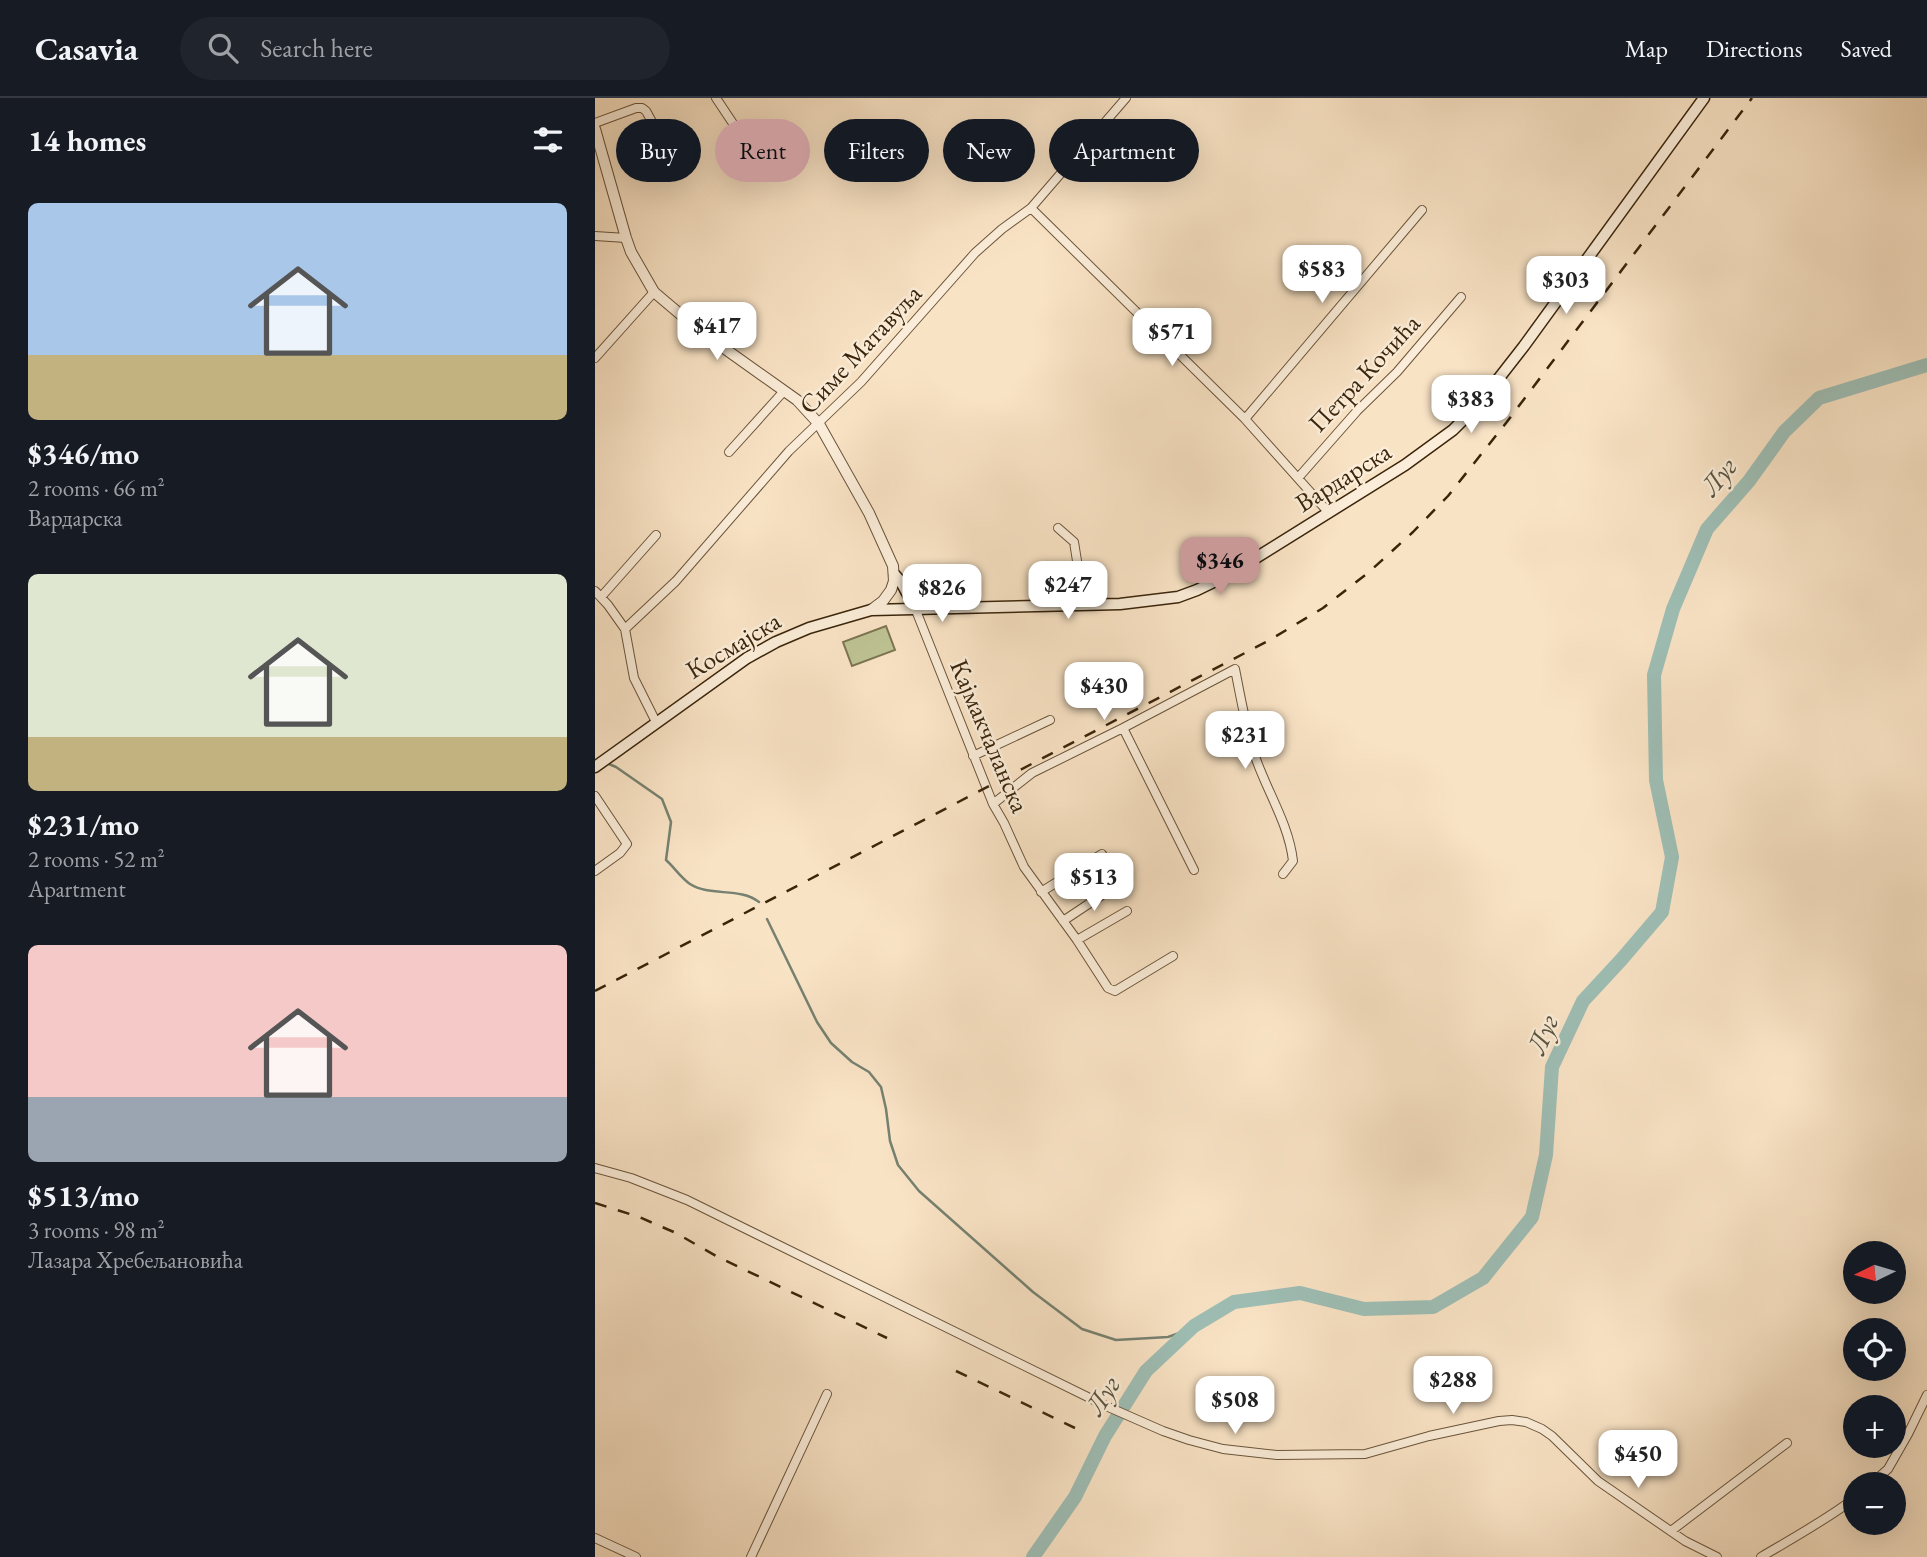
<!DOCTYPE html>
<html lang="en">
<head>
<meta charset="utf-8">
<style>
	:root { --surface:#171b24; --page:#20242c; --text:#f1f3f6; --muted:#9ea1a6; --line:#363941; --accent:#c59692 }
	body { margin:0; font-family:"EB Garamond",serif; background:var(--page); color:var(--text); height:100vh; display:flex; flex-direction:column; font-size:26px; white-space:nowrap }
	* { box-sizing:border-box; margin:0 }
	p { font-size:23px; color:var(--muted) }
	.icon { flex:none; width:38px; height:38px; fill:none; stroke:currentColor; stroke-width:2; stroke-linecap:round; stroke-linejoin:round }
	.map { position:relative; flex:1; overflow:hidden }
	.details { display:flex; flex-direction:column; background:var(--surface); width:595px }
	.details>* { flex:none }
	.hud { position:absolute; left:21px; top:21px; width:665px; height:63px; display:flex; gap:14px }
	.needle { width:46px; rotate:265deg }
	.tools { position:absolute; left:1248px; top:1143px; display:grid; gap:14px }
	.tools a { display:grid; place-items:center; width:63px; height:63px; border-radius:50%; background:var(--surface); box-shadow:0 7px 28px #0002; font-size:35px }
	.price { position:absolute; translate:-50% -60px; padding:0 16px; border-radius:14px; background:#fff; color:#222; font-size:23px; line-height:46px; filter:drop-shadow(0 2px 4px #0008) }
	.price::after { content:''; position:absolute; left:50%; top:42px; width:21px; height:16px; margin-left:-10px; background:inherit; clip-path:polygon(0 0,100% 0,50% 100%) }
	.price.selected { background:var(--accent); color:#111 }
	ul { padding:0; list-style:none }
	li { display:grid; align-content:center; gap:14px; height:371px; padding:0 28px }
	li span { display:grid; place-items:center; height:217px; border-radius:10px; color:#555 }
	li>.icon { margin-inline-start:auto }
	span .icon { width:126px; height:126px; fill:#fffc; stroke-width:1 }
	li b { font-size:30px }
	h2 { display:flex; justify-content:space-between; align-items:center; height:84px; padding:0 28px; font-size:30px }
	.pill { padding:0 24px; border-radius:32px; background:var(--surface); box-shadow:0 7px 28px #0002; font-size:24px; line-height:63px }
	.pill.selected { background:var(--accent); color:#111 }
	header { display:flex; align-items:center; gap:42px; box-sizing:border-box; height:98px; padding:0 35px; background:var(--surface); border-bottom:2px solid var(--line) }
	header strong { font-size:33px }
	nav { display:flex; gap:38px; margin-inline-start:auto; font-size:24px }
	.search { width:490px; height:63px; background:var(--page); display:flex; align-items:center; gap:18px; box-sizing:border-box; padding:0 24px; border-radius:38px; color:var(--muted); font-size:26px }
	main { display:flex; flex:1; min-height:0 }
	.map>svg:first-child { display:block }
	.green { fill:#bec495; stroke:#7c7450; stroke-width:2 }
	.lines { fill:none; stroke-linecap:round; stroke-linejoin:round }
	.stream { stroke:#768171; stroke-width:2.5 }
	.river { stroke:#9ebeb5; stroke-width:14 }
	.minor-casing { stroke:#6a543a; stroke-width:10 }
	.tertiary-casing { stroke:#6a543a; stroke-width:12 }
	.secondary-casing { stroke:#3a250b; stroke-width:13 }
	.minor { stroke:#fbedd9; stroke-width:8 }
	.tertiary { stroke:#fbedd9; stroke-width:10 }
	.secondary { stroke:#fbedd9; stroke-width:10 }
	.rail { stroke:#3a250b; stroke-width:2.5; stroke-dasharray:12 12; stroke-linecap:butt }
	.labels { text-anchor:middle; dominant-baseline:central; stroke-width:5; stroke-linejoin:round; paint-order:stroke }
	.street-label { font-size:26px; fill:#3a250b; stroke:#fbedd9 }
	.water-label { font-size:28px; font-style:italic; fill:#58533e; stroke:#fbedd9 }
</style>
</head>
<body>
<header>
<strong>Casavia</strong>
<div class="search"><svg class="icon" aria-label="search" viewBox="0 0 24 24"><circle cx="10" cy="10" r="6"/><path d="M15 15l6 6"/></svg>Search here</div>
<nav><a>Map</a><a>Directions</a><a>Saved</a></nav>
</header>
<main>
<section class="details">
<h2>14 homes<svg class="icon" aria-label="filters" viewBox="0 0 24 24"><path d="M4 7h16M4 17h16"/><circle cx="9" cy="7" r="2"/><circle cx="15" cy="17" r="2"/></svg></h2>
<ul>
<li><span style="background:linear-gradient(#a9c7e8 70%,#c2b280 0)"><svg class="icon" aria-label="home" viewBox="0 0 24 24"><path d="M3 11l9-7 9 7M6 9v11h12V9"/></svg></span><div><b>$346/mo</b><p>2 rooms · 66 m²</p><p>Вардарска</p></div></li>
<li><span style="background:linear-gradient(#dfe7d0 75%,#c2b280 0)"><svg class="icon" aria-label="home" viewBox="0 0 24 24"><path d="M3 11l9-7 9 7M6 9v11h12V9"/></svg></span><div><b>$231/mo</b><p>2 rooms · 52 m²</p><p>Apartment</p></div></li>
<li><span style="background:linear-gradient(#f6c9c9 70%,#9aa5b1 0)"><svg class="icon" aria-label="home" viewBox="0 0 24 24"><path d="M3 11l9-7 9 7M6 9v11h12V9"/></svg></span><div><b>$513/mo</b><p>3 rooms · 98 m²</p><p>Лазара Хребељановића</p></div></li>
</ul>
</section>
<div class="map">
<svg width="1332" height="1459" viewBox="0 0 1332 1459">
	<rect width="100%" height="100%" fill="#f9e3c5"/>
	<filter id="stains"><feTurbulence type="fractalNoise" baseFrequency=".00286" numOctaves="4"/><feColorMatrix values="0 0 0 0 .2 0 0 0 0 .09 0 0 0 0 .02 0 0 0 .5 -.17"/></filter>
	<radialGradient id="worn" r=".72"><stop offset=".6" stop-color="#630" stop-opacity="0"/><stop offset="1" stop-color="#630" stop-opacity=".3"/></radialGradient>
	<path class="green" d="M291,528L300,552L257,568L248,544Z"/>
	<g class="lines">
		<path class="stream" d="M14,666L21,669L67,701L76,724L71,762C79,769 86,780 95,786C115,799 145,789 164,804
			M172,821L222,924L236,945L257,964L274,974L286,989L291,1011L295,1043L303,1067L324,1093L438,1194L487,1231L521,1242L573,1239L596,1231"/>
		<path class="river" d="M438,1459L480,1399L510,1338L551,1273L599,1228L639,1204L705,1195L769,1211L838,1209L888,1180L937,1119L951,1057L957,969L988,903L1026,862L1067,814L1077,759L1061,682L1059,577L1078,511L1112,431L1154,383L1189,334L1224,300L1332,267"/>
		<g class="minor-casing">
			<path id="minor" d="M121,0L141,30
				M0,25L41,10H47L51,13L77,60
				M436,110L650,321L734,415
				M0,138L31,140
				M0,260L59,194
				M650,321L827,112
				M134,354L189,293
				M703,380L762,313L802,274L866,199
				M463,430L479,444L489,507
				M0,493L13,507L30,531L39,580L61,624
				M6,499L61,437
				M320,510L398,706L409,725L429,769L482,842L513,890L520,893L578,858
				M30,531L81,483L194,353L266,284L380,155L407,131L436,110L531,0
				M528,630L599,772
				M378,658L455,622
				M0,698L32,746L25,755L0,773
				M398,706L437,675L528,630L640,571C646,601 651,632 661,661C673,695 694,727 698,763L688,776
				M446,794L507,756
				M468,823L519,789
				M482,842L532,813
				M0,1070L36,1080L92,1102L511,1308L568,1333L594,1342L628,1351L682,1357L770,1356L834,1338L904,1323L917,1322L931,1324L947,1331L957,1338L1003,1383L1090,1443L1122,1459
				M1276,1386L1293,1371L1313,1336L1332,1297
				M1076,1433L1192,1345
				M0,1440L41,1459
				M156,1459L232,1296
				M1166,1459C1198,1440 1231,1422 1260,1400"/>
		</g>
		<g class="tertiary-casing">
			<path id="tertiary" d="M0,31L31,140L36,154L59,194L105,233L202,302L224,326L274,415L298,468L299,483L296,492L288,503L276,512"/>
		</g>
		<g class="secondary-casing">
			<path id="secondary" d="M300,477L306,484L320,510
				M0,669L152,560L181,544L214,530L276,512L525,506L583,499L602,492L635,476L810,367L858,332L883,307L929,248L1109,0"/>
		</g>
		<use href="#minor" class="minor"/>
		<use href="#tertiary" class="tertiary"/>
		<use href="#secondary" class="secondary"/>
		<path class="rail" d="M0,893L673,543L728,510L774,474L818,434L853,398L911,325L1157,0
			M0,1105L44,1119L81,1135L121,1158L292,1240
			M361,1273L480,1330"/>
	</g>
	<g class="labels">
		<g class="street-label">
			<text transform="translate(265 251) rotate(-47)">Симе Матавуља</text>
			<text transform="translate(769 275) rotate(-47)">Петра Кочића</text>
			<text transform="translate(748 379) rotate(-32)">Вардарска</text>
			<text transform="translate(138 547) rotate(-31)">Космајска</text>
			<text transform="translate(395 638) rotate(67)">Кајмакчаланска</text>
		</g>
		<g class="water-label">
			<text transform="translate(1123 378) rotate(-51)">Луг</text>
			<text transform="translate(947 936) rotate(-67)">Луг</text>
			<text transform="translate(507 1297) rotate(-58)">Луг</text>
		</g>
	</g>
	<rect width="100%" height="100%" filter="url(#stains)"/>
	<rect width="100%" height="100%" fill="url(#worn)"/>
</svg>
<div class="tools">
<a><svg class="needle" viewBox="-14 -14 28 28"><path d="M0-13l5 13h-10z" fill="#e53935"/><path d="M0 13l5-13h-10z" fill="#9ea1a6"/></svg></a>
<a><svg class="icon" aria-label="locate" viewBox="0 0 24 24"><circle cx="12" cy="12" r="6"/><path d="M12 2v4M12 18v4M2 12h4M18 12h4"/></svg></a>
<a>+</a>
<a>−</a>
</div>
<b class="price" style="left:727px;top:207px">$583</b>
<b class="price" style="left:971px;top:218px">$303</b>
<b class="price" style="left:122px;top:264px">$417</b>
<b class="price" style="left:577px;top:270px">$571</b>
<b class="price" style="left:876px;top:337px">$383</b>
<b class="price selected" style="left:625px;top:499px">$346</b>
<b class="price" style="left:473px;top:523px">$247</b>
<b class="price" style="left:347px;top:526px">$826</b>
<b class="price" style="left:509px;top:624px">$430</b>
<b class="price" style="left:650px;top:673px">$231</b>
<b class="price" style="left:499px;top:815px">$513</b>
<b class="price" style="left:858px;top:1318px">$288</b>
<b class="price" style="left:640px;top:1338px">$508</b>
<b class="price" style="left:1043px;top:1392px">$450</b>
<div class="hud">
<a class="pill">Buy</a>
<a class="pill selected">Rent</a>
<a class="pill">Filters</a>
<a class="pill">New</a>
<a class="pill">Apartment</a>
</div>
</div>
</main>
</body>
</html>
